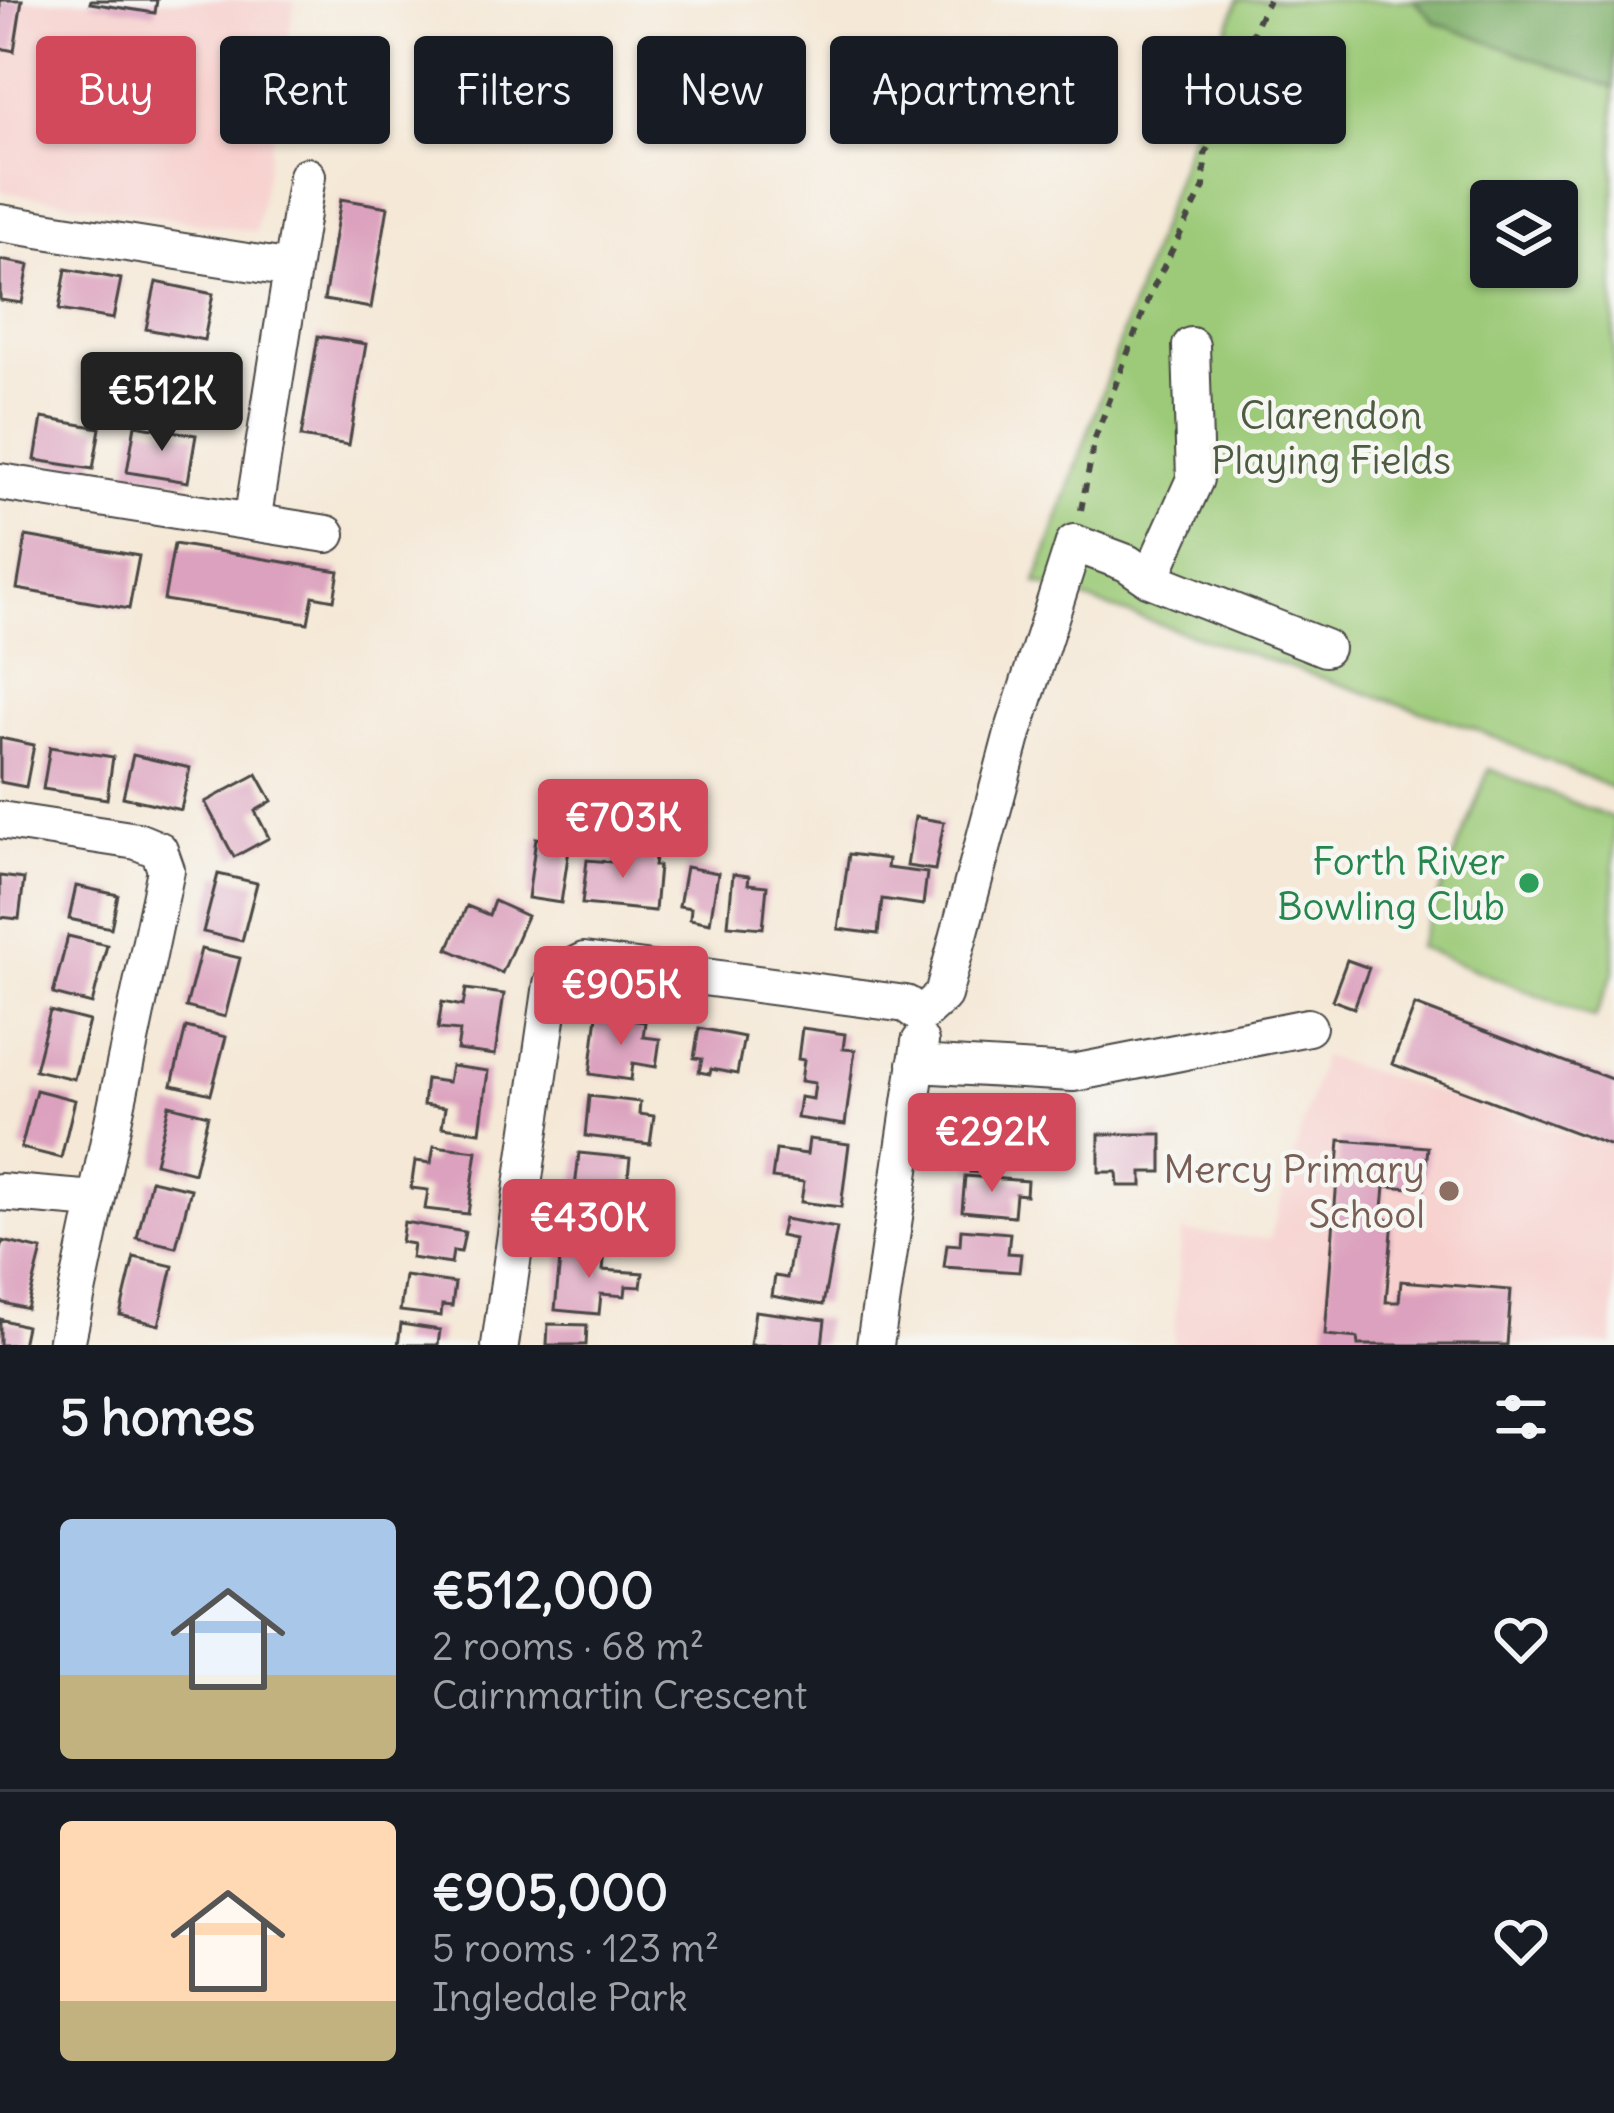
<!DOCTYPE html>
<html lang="en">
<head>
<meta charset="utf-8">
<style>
	:root { --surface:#171b24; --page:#242831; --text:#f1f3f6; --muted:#9ea1a6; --line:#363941; --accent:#d1495b }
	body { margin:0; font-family:Delius,sans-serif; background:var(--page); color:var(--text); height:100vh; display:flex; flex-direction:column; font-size:45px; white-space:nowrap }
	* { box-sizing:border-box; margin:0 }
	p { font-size:39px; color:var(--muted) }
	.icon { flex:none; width:66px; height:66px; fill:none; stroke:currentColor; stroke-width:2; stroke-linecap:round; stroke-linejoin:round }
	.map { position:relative; height:1345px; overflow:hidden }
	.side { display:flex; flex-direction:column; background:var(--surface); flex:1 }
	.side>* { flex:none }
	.top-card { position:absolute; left:36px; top:36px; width:1542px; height:108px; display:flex; gap:24px }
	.fabs { position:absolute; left:1470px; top:180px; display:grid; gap:24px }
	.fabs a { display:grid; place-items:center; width:108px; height:108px; border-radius:12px; background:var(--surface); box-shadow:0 3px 9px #0004; font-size:60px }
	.price { position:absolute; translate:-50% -102px; padding:0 27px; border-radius:12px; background:var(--accent); color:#fff; font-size:39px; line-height:78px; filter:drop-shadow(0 3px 6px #0008) }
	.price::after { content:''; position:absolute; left:50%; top:72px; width:36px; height:27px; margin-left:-18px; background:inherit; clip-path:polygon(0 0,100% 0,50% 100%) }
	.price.active { background:#222; color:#fff }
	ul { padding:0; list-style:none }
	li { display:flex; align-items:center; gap:36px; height:300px; padding:0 60px }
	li+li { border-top:3px solid var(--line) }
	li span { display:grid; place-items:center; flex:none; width:336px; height:240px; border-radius:12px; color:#555 }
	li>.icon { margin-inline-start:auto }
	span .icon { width:144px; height:144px; fill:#fffc; stroke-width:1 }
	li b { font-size:51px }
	h2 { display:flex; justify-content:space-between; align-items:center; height:144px; padding:0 60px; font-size:51px }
	.pill { padding:0 42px; border-radius:12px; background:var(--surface); box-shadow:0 3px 9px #0004; font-size:42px; line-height:108px }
	.pill.active { background:var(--accent); color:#fff }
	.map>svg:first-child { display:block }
	.built { fill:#f7d0cd }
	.green { fill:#9cca78; stroke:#647a52; stroke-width:3; fill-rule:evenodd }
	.forest { fill:#7dae68; stroke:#546c4a; stroke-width:3 }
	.building { fill:#dca1be }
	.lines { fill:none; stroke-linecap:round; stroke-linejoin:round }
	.minor-casing { stroke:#494745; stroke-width:40 }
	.path { stroke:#494745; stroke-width:6; stroke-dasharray:9 9; stroke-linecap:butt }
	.minor { stroke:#fff; stroke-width:36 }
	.leisure-dot { fill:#2e9e5b; stroke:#f6f6f2; stroke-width:4.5 }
	.education-dot { fill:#8d6e63; stroke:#f6f6f2; stroke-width:4.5 }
	.labels { text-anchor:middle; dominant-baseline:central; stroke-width:9; stroke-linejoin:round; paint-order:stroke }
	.park-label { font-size:39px; fill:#4d5b42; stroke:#f6f6f2 }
	.leisure-label { font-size:39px; fill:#27864d; stroke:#f6f6f2; text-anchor:end }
	.education-label { font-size:39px; fill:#785e54; stroke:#f6f6f2; text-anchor:end }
</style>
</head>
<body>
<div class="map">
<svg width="1614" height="1345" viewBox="0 0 1614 1345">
	<rect width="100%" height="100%" fill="#f6f6f2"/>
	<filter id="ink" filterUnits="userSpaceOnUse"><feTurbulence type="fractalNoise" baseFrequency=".00833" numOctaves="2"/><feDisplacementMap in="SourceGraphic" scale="24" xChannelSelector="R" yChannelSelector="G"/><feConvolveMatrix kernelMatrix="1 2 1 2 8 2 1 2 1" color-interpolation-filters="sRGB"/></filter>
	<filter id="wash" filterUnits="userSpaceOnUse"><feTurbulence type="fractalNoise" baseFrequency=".004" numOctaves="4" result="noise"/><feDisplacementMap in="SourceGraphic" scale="48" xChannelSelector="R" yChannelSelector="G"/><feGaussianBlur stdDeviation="2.7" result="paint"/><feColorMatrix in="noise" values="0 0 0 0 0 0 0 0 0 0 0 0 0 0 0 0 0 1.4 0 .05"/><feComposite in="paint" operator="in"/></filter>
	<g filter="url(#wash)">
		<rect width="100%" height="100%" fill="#f5e8d6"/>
		<path class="built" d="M0,0H295L256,232L0,191Z
			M1322,1056L1614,1149V1345H1173L1182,1232L1270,1239Z"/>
		<path class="green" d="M1238,0H1614V789L1475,729L1036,583ZM1491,201H1557V267H1491Z
			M1489,769L1614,819V971L1595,1018L1418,947Z"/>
		<path class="forest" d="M1413,0H1614V88L1436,23Z"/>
		<g id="blocks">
			<path class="building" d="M0,0H22L14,51L0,48Z
				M91,0H157L155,13L90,3Z
				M341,199L388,207L371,308L324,300Z
				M0,260L29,265L22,303L0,300Z
				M66,269L121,279L113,319L59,310Z
				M156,282L213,294L204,340L146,329Z
				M318,336L366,344L349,445L301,437Z
				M42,418L100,428L93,469L35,460Z
				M135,425L196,435L188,482L127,472Z
				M26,536L139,556L129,609L17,589Z
				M174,544L339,571L334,600L313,596L308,623L164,600Z
				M0,738L34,745L26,787L0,782Z
				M50,747L113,757L107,799L43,789Z
				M133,755L190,768L181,810L123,797Z
				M257,774L272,801L255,811L269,838L234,857L205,802Z
				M915,817L944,822L935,870L907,866Z
				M536,838L570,843L561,903L528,898Z
				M625,846L656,849L654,866H659L655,911L582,904L587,860L623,863Z
				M849,854L888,859L887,868L927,873L923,905L882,899L878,934L838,929Z
				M686,867L718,873L710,923L690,919L691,908L679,906Z
				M218,874L257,883L242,941L203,932Z
				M733,874L749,876L748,884L767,886L763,928L728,925Z
				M0,876L24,879L19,919L0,917Z
				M76,886L118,895L111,928L69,919Z
				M494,901L527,916L502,973L448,949L467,906L489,915Z
				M68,936L107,945L92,1004L53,994Z
				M201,949L240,958L225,1017L186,1007Z
				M1347,960L1369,968L1354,1008L1332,1000Z
				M466,989L504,994L495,1055L457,1050L460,1031L438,1029L442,1002L463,1006Z
				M1415,1005L1614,1080V1147L1392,1064Z
				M50,1011L89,1021L74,1079L35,1070Z
				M597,1015L645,1022L643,1037L660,1039L656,1067L633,1063L631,1080L590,1074Z
				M186,1027L226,1037L211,1094L172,1085Z
				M699,1028L744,1037L737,1074L711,1069L710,1074L699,1072L702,1059L694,1058Z
				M802,1028L845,1034L843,1049L855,1050L845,1125L797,1118L800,1097L813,1099L815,1083L801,1081L804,1060L798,1059Z
				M451,1066L488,1071L480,1132L442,1127L445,1108L423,1105L426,1079L448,1082Z
				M36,1090L75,1100L61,1158L21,1148Z
				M589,1096L640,1102L639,1114L654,1116L650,1144L585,1136Z
				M169,1105L208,1115L194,1173L155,1163Z
				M972,1122L1033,1125L1032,1153L1000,1152L999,1173L970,1172Z
				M1099,1134H1162V1172H1142V1186H1118L1117,1172H1099Z
				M809,1139L849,1144L841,1207L801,1202L804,1182L772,1178L776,1150L807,1154Z
				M1340,1140L1428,1147L1424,1189L1385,1186L1382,1219H1393L1386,1302H1399L1401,1281L1511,1290L1507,1345H1358V1338L1325,1335Z
				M434,1146L477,1151L468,1214L425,1209L428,1190L411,1188L415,1161L431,1163Z
				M579,1153L630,1158L626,1194L575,1188Z
				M965,1176L1027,1181L1026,1195L1016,1194L1014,1216L962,1211Z
				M151,1180L191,1189L176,1247L137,1238Z
				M568,1200L622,1207L620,1220L632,1222L631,1228L640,1229L639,1241L618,1238V1242L563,1236Z
				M784,1219L837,1228L823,1305L772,1296L775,1276L787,1278L794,1239L780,1236Z
				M404,1222L465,1232L461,1252L453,1251L451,1264L411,1258L413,1244L401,1242Z
				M961,1229L1010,1233L1008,1253L1021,1254L1019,1272L944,1267L947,1244L960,1245Z
				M3,1241L42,1250L27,1309L0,1302V1253Z
				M561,1249L605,1252L603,1270L643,1273L641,1287L626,1286L625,1296L601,1294L599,1314L555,1310Z
				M134,1257L173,1266L159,1325L120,1315Z
				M405,1276L455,1283L452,1306L442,1305L441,1316L400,1311Z
				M755,1311L825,1320L822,1345H750Z
				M0,1319L26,1326L22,1345H0Z
				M401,1324L440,1330L438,1345H398Z
				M548,1324L587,1325L586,1345H547Z"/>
		</g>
	</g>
	<g filter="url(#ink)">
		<use href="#blocks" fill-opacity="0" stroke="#494745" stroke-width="3"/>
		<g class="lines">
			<g class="minor-casing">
				<path id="minor" d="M0,223L292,269
					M0,482L327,534
					M252,522L307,176
					M1150,579L1195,479L1191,346
					M0,820L137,841L159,850L166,870L66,1345
					M921,1015L943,995L1013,733L1074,543L1127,563L1150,579L1325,648
					M916,1064L1073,1073L1308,1027
					M0,1192L95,1200
					M500,1345L552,984L568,969L584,961L906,1004L921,1015
					M875,1345L920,1042"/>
			</g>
			<path class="path" d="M1081,510L1095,438L1152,290L1204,187L1205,155L1258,20L1269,0"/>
			<use href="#minor" class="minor"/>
		</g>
	</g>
	<circle class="leisure-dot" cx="1529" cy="883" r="12"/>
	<circle class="education-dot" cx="1449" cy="1191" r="12"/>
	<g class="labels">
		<g class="park-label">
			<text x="1331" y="415">Clarendon<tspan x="1331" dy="45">Playing Fields</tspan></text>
		</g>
		<g class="leisure-label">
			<text x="1505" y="861">Forth River<tspan x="1505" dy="45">Bowling Club</tspan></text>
		</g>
		<g class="education-label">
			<text x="1425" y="1169">Mercy Primary<tspan x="1425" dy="45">School</tspan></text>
		</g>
	</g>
</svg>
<div class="fabs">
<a><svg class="icon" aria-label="layers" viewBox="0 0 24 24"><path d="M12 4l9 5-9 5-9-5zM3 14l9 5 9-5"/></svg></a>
</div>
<b class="price active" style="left:162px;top:454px">€512K</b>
<b class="price" style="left:623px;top:881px">€703K</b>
<b class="price" style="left:621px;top:1048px">€905K</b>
<b class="price" style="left:992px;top:1195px">€292K</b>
<b class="price" style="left:589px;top:1281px">€430K</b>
<div class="top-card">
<a class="pill active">Buy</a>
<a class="pill">Rent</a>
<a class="pill">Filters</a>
<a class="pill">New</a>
<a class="pill">Apartment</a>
<a class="pill">House</a>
</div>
</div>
<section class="side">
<h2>5 homes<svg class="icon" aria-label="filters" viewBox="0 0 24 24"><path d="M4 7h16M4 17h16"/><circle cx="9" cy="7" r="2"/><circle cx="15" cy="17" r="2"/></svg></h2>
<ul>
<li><span style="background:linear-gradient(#a9c7e8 65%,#c2b280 0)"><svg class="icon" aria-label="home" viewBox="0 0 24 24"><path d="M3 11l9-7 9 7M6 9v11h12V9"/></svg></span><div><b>€512,000</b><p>2 rooms · 68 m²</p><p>Cairnmartin Crescent</p></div><svg class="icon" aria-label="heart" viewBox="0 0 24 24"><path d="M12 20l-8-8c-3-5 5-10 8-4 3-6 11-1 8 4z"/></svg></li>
<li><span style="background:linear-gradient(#ffd9b3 75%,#c2b280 0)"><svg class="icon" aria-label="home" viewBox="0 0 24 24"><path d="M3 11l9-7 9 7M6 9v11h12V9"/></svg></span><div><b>€905,000</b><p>5 rooms · 123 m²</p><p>Ingledale Park</p></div><svg class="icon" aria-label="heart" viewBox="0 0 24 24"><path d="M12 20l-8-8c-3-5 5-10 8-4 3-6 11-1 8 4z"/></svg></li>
</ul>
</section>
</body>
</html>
